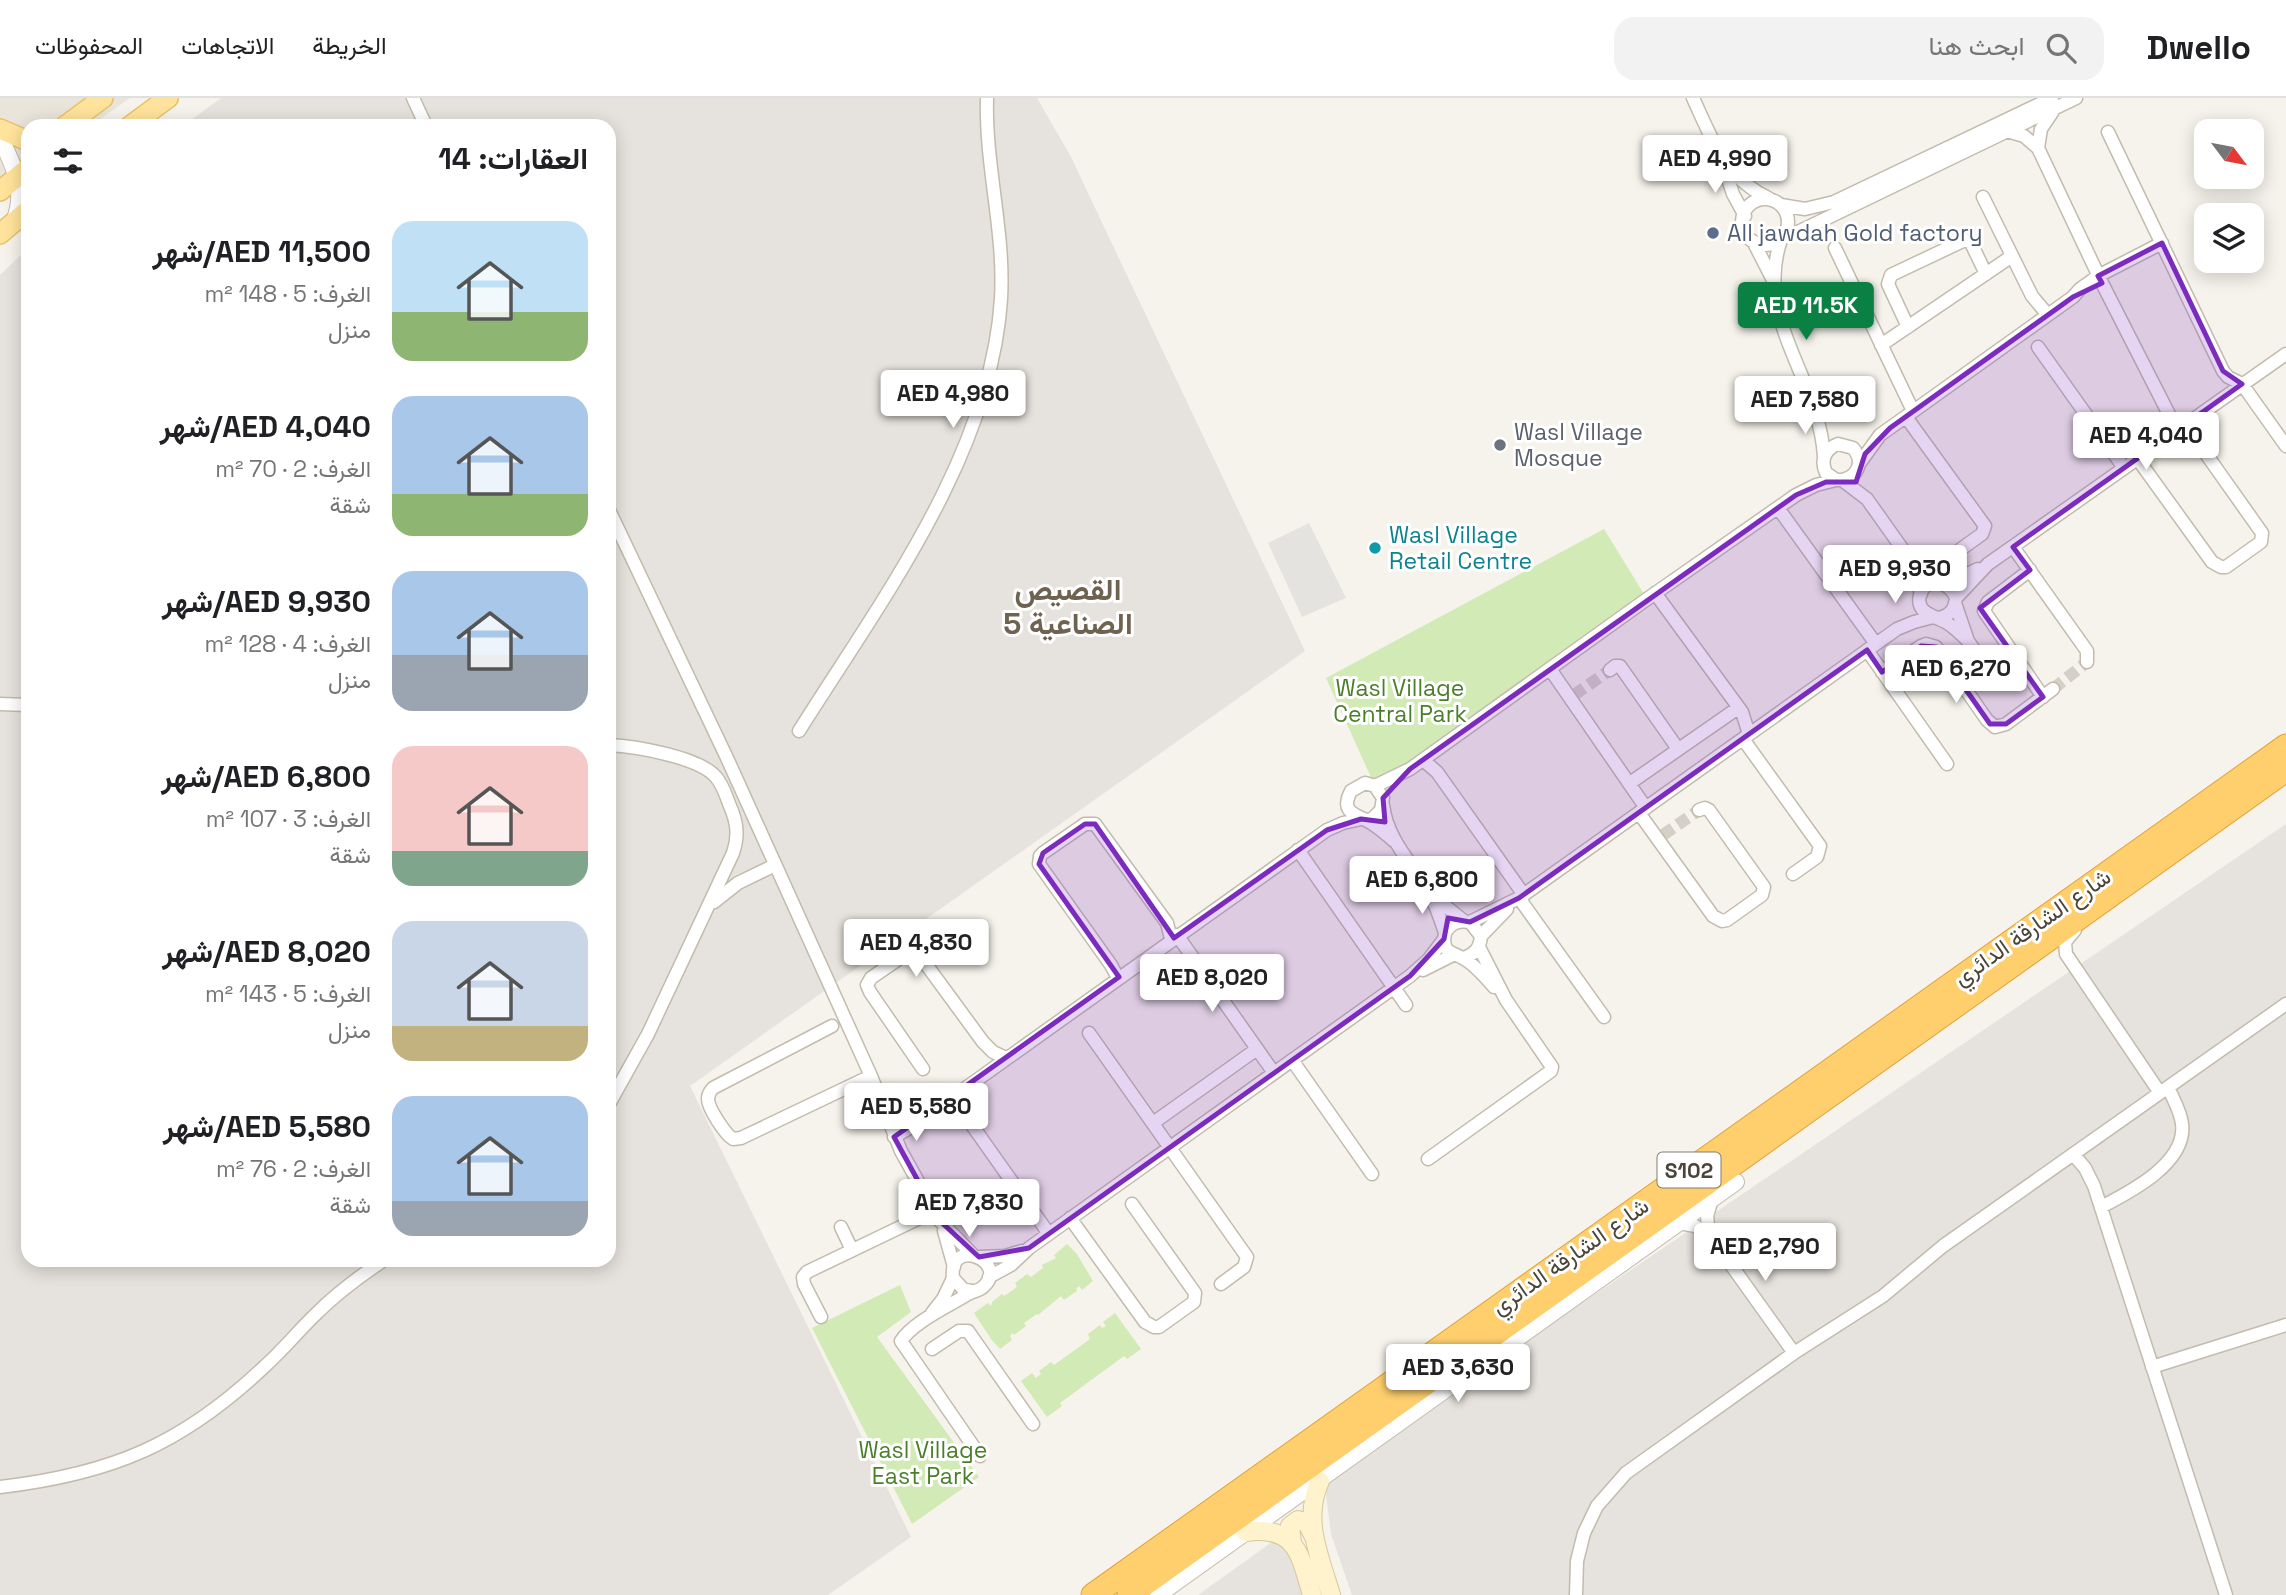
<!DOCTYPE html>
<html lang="ar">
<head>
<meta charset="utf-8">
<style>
	:root { --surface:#fff; --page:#f2f2f2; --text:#202124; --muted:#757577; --line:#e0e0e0; --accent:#0b8043 }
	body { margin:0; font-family:"Space Grotesk",Vazirmatn,sans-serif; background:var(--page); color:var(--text); direction:rtl; height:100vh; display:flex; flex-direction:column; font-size:26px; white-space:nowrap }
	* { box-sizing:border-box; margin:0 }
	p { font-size:23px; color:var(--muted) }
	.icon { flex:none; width:38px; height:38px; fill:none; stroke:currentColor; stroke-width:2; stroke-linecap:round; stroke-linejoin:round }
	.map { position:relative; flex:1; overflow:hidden; direction:ltr }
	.sheet { position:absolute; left:21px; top:21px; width:595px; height:1148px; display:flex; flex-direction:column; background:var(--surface); border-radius:21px; box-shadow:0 4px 18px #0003; direction:rtl }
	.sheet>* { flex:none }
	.needle { width:46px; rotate:122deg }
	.fabs { position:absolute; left:2194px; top:21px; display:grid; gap:14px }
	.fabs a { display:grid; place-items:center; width:70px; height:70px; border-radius:14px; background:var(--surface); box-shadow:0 4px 18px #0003; font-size:35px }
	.price { position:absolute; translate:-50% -60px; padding:0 16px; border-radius:7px; background:#fff; color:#222; font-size:23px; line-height:46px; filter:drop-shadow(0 2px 4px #0008) }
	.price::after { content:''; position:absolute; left:50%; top:42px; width:21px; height:16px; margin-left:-10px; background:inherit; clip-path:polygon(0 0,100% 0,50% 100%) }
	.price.selected { background:var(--accent); color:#fff }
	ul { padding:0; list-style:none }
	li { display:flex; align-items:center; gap:21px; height:175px; padding:0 28px }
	li span { display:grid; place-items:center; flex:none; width:196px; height:140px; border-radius:21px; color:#555 }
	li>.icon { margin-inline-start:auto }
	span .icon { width:84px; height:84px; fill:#fffc; stroke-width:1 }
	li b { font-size:30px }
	h2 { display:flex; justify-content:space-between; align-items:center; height:84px; padding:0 28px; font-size:30px }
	header { display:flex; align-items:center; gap:42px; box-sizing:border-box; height:98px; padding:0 35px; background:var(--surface); border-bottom:2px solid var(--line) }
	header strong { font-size:33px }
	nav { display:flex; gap:38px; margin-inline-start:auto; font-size:24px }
	.search { width:490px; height:63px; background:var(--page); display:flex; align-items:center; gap:18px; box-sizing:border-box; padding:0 24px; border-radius:21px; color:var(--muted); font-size:26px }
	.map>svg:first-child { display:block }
	.residential { fill:#eae5da }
	.industrial { fill:#e6e2dd }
	.green { fill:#d2eab5 }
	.parking { fill:#e5e3e0 }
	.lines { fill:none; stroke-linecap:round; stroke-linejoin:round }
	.minor-tunnel { stroke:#d4d0c8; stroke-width:12; stroke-dasharray:12 6; stroke-linecap:butt }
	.minor-casing { stroke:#c2bbae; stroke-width:15 }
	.tertiary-casing { stroke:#c2bbae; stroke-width:18 }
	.secondary-casing { stroke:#d6c79b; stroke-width:20 }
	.primary-casing { stroke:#e6c16a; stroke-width:22 }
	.motorway-casing { stroke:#e0a43c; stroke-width:25 }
	.minor { stroke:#fff; stroke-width:12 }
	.tertiary { stroke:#fff; stroke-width:16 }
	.secondary { stroke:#fff3cd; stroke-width:18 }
	.primary { stroke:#ffe39c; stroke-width:19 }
	.motorway { stroke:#ffcf6e; stroke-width:23 }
	.marked { fill:#7b2cbf; fill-opacity:0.2; stroke:#7b2cbf; stroke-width:5; stroke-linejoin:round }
	.service-dot { fill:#5c6f8a; stroke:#fff; stroke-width:2.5 }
	.worship-dot { fill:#6b7280; stroke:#fff; stroke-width:2.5 }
	.culture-dot { fill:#0f9aa8; stroke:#fff; stroke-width:2.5 }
	.labels { text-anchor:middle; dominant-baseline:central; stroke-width:6; stroke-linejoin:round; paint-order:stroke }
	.shield { fill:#fff; stroke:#817c74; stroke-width:2 }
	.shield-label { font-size:21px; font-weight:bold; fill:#4b4439 }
	.service-label { font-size:23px; fill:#4e5e75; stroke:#fff; text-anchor:start }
	.worship-label { font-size:23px; fill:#5b616d; stroke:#fff; text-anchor:start }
	.culture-label { font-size:23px; fill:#0d838f; stroke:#fff; text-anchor:start }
	.park-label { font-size:23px; fill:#4a7f2a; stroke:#fff }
	.street-label { font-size:23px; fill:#4b4439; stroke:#fff }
	.district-label { font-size:30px; font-weight:bold; fill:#6e6250; stroke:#fff }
</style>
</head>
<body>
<header>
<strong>Dwello</strong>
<div class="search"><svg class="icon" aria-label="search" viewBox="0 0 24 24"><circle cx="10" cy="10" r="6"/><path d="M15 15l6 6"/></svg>ابحث هنا</div>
<nav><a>الخريطة</a><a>الاتجاهات</a><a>المحفوظات</a></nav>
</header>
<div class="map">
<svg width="2286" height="1497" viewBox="0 0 2286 1497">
	<rect width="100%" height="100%" fill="#f6f3ec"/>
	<path class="residential" d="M0,0H130L90,28H28V71L0,93Z"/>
	<path class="industrial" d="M221,0H1037L1070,57L1305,553L690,988L911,1439L828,1497H0V177L28,150V1162H609V28H183Z
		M2286,726V1497H1352L1331,1436L1324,1381Z
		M1283,1436L1303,1497H1198Z"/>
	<path class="green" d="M1604,431L1647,501L1375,688L1326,580Z
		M1067,1146L1077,1156L1093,1183L1082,1192L1079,1188L1076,1191L1077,1193L1064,1202L1061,1198L1038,1217L1037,1216L1024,1225L1026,1228L1014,1237L1013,1235L1010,1238L1012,1242L1000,1251L991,1241L974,1215L988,1205L991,1208L992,1204L1002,1196L1004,1198L1017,1189L1015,1185L1027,1176L1031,1179L1043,1170L1042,1167L1056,1160L1054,1157Z
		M900,1187L911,1214L877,1239L979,1379L912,1426L812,1230Z
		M1115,1215L1141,1251L1127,1261L1124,1258L1060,1305L1062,1308L1047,1319L1021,1283L1032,1275L1036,1280L1041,1276L1039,1273L1051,1264L1054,1267L1090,1241L1088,1236L1100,1227L1102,1230L1106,1228L1103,1224Z"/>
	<path class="parking" d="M1309,425L1346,500L1302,519L1268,445Z"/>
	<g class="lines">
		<path class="minor-tunnel" d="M2053,591L2087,564
			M1574,597L1610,572
			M1663,737L1699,712"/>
		<g class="minor-casing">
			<path id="minor" d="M413,0L426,28
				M1693,0C1713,43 1724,79 1770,101
				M2007,33L2024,38L2038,50L2102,185L2177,332
				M2108,34L2223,273L2228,279L2242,286L2286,348
				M2038,50L2041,31L2053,13
				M1724,69L1733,96L1745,118
				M1983,99L2032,198L2048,217
				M1742 124a23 23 0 1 1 46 0a23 23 0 1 1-46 0Z
				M1781,107L1805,111L1834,104L2052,0
				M1784,136L1798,134L2076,0
				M1782,139C1752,219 1820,281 1824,359
				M1753,143L1773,182
				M1835,150L1913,313
				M1908,229L1888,186L1891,177L1965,142L1971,145L1986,176
				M1881,247L2012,158
				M2038,249L2124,370
				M1906,319L1985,428L1982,436L1954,456
				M2137,360L2212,464L2221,469H2226L2261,444L2262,435L2199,346
				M1859,366L1880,337L2073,199L2080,191L2098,178L2162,145
				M1842,382C1859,378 1864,363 1853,350L1838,346C1825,351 1820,362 1826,375L1836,382H1842L1867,401L1911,463L1921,496
				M1778,410L1876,546
				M609,412L727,660L871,978L901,1053L940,1123L973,1157
				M2013,449L2087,553V564
				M2030,472L1988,504L1984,513L2043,599
				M1945,486L1978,471
				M1655,495L1742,614L1749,636
				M1956,500L1988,466L2286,256
				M1955,505L1968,543L1987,570
				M1938,520C1950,518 1955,511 1956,500C1950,484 1927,476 1920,497C1915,516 1936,518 1947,525C1955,530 1962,537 1968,543
				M1867,552L1947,666
				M1550,571L1646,710
				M1610,572L1615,568H1620L1678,651
				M1882,574L1921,548L1926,546L1936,549L1987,622L1995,629L2006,626L2053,591
				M0,606L28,607
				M799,633C880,504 991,358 1001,201C1005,133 985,68 987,0
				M1743,641L1820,748L1817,759L1793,776
				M609,647C634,648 699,659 716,679C723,687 726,698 730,708C737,724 739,738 733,755L648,936L609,1006
				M1423,662L1437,674L1524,797
				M1630,685L1738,610
				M1375,688L1410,671L1647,501L1796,397L1816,387L1836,382
				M1383,707C1387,740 1409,762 1426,789C1434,803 1440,819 1445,835
				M1639,715L1713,818L1722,823L1727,822L1762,797L1764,789L1709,712L1705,710L1699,712
				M1366,722L1372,721L1381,712L1383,700L1375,688L1365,685L1351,693C1339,716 1357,716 1371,725C1379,730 1386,736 1394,743
				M1298,752L1406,907
				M1434,799L1464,823
				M1519,800L1604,919
				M714,804L738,785L775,767
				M1470,824L1519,800L1897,531L1914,524L1933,519
				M2075,832L2065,844L2066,856L2160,995
				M1177,837L1274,975
				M1481,838L1507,811
				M1464,860C1475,856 1480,850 1481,838L1470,824C1458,822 1451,825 1445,835C1441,857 1453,853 1466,862C1477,869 1486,880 1494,889
				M1423,872L1453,857
				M1118,880L1111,867L1039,766L1040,758L1043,755L1085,726H1095L1167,825L1171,841
				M832,928L713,990C710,994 708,995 708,1001C708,1010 725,1036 733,1041L741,1040L871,978
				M1089,935L1247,1159L1244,1169L1221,1186
				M1292,962L1372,1076
				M923,971L870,894L867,887L871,880L910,853L920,858L983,944L993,954L1006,960
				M948,1001L962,1013L1049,1136
				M1153,1025L1257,951
				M894,1039L911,1029L1327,732L1343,725L1361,721
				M2073,1056L2085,1070L2094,1088L2226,1497
				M1428,1061L1551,973L1552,969L1506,902L1479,849
				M2101,1109C2130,1094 2187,1065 2182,1026C2181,1014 2173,1001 2168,989
				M1070,1120L1145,1224L1154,1229H1159L1194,1204L1195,1195L1132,1106
				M1679,1125L1695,1128L1709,1136L1794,1255
				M841,1129L852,1152
				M944,1133L954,1169
				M1709,1136L1707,1118L1712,1101
				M979,1159L1005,1158L1022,1153
				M989,1179L1011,1167L1029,1150L1410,878L1429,861L1444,841
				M972,1193L963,1191L953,1180C948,1137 1011,1164 983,1189C979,1193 973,1193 968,1196C949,1208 913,1224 901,1243L980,1358
				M932,1215L943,1201L953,1180
				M821,1219L804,1186L803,1179L807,1174L934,1113
				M932,1251L959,1233H968L1033,1326
				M2152,1269L2286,1227
				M0,1389C112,1376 183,1346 265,1268C284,1251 299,1232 317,1215C337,1195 360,1178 384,1162
				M1576,1497L1577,1463L1584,1435L1597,1408L1626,1375L1794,1255L1883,1198L1943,1148L2286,906"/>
		</g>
		<g class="tertiary-casing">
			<path id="tertiary" d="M0,39C14,70 27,90 14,124
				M1158,1497L1736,1084"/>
		</g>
		<g class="secondary-casing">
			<path id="secondary" d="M1320,1383C1302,1422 1320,1459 1331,1497
				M1246,1434C1297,1427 1300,1457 1312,1497
				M1292,1444L1290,1428L1298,1422L1307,1425L1314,1439"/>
		</g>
		<g class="primary-casing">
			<path id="primary" d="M65,28L103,0
				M130,28L168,0
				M0,31L28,43
				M0,93L28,70
				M0,136L28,112"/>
		</g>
		<g class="motorway-casing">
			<path id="motorway" d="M1093,1497L2286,648
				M1129,1497L2286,672"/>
		</g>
		<use href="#minor" class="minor"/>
		<use href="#tertiary" class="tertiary"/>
		<use href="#secondary" class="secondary"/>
		<use href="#primary" class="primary"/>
		<use href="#motorway" class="motorway"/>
	</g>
	<path class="marked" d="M2162,145L2223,273L2242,286L2013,449L2030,472L1980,510L2043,599L2006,626H1990L1936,549L1921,548L1882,574L1867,552L1519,800L1470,824L1448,820L1444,841L1410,878L1029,1150L979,1159L940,1123L894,1039L1119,879L1039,766L1043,755L1085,726H1095L1174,840L1327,732L1361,721L1385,724L1383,700L1410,671L1796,397L1826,384H1856L1865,356L1890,330L2073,199L2102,185L2098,178Z"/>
	<circle class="service-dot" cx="1713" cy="135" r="7"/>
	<circle class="worship-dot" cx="1500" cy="347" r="7"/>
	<circle class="culture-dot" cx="1375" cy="450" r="7"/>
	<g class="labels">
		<rect class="shield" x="1657.5" y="1054.5" width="63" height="35" rx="5"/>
		<g class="shield-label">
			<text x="1689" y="1072">S102</text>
		</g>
		<g class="service-label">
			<text x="1727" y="135">All jawdah Gold factory</text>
		</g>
		<g class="worship-label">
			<text x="1514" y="334">Wasl Village<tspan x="1514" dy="26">Mosque</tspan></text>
		</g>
		<g class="culture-label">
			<text x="1389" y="437">Wasl Village<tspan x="1389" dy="26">Retail Centre</tspan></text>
		</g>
		<g class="park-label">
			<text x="1400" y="590">Wasl Village<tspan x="1400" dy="26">Central Park</tspan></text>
			<text x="923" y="1352">Wasl Village<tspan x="923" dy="26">East Park</tspan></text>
		</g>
		<g class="street-label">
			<text transform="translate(2032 829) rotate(-35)">شارع الشارقة الدائري</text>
			<text transform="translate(1570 1158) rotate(-35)">شارع الشارقة الدائري</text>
		</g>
		<g class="district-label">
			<text x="1068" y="491">القصيص<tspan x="1068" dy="34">الصناعية 5</tspan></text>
		</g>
	</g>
</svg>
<div class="fabs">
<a><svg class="needle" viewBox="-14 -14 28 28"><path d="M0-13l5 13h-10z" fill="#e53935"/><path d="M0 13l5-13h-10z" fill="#757577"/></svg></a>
<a><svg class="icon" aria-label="layers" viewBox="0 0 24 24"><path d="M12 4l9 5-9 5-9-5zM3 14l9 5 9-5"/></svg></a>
</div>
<b class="price" style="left:1715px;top:97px">AED 4,990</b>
<b class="price selected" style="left:1806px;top:244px">AED 11.5K</b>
<b class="price" style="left:953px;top:332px">AED 4,980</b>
<b class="price" style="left:1805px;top:338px">AED 7,580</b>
<b class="price" style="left:2146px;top:374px">AED 4,040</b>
<b class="price" style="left:1895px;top:507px">AED 9,930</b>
<b class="price" style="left:1956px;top:607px">AED 6,270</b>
<b class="price" style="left:1422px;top:818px">AED 6,800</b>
<b class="price" style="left:916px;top:881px">AED 4,830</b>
<b class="price" style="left:1212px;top:916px">AED 8,020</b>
<b class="price" style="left:916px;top:1045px">AED 5,580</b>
<b class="price" style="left:969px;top:1141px">AED 7,830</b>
<b class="price" style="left:1765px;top:1185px">AED 2,790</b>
<b class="price" style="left:1458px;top:1306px">AED 3,630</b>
<section class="sheet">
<h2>العقارات: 14<svg class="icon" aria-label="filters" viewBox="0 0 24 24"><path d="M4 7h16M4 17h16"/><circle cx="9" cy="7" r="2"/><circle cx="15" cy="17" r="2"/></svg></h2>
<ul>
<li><span style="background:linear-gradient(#bfe0f5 65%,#8fb573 0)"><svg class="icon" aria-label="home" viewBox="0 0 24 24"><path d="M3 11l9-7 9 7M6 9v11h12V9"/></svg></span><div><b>AED 11,500/شهر</b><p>الغرف: 5 · 148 m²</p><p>منزل</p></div></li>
<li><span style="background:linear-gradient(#a9c7e8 70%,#8fb573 0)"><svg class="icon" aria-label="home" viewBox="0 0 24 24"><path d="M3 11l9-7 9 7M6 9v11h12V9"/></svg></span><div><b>AED 4,040/شهر</b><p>الغرف: 2 · 70 m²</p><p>شقة</p></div></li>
<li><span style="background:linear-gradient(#a9c7e8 60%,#9aa5b1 0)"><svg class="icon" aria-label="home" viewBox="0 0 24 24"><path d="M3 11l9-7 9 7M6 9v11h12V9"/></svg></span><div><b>AED 9,930/شهر</b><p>الغرف: 4 · 128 m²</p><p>منزل</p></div></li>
<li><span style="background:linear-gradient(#f6c9c9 75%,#7fa58c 0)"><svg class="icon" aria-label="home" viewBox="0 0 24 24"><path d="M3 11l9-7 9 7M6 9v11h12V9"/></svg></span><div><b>AED 6,800/شهر</b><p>الغرف: 3 · 107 m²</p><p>شقة</p></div></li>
<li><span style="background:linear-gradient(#c9d6e8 75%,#c2b280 0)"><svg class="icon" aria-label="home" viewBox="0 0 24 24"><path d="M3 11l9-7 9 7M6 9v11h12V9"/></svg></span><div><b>AED 8,020/شهر</b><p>الغرف: 5 · 143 m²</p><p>منزل</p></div></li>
<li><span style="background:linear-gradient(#a9c7e8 75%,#9aa5b1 0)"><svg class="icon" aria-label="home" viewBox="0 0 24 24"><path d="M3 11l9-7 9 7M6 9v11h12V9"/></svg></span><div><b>AED 5,580/شهر</b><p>الغرف: 2 · 76 m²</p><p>شقة</p></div></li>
</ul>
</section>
</div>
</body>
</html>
